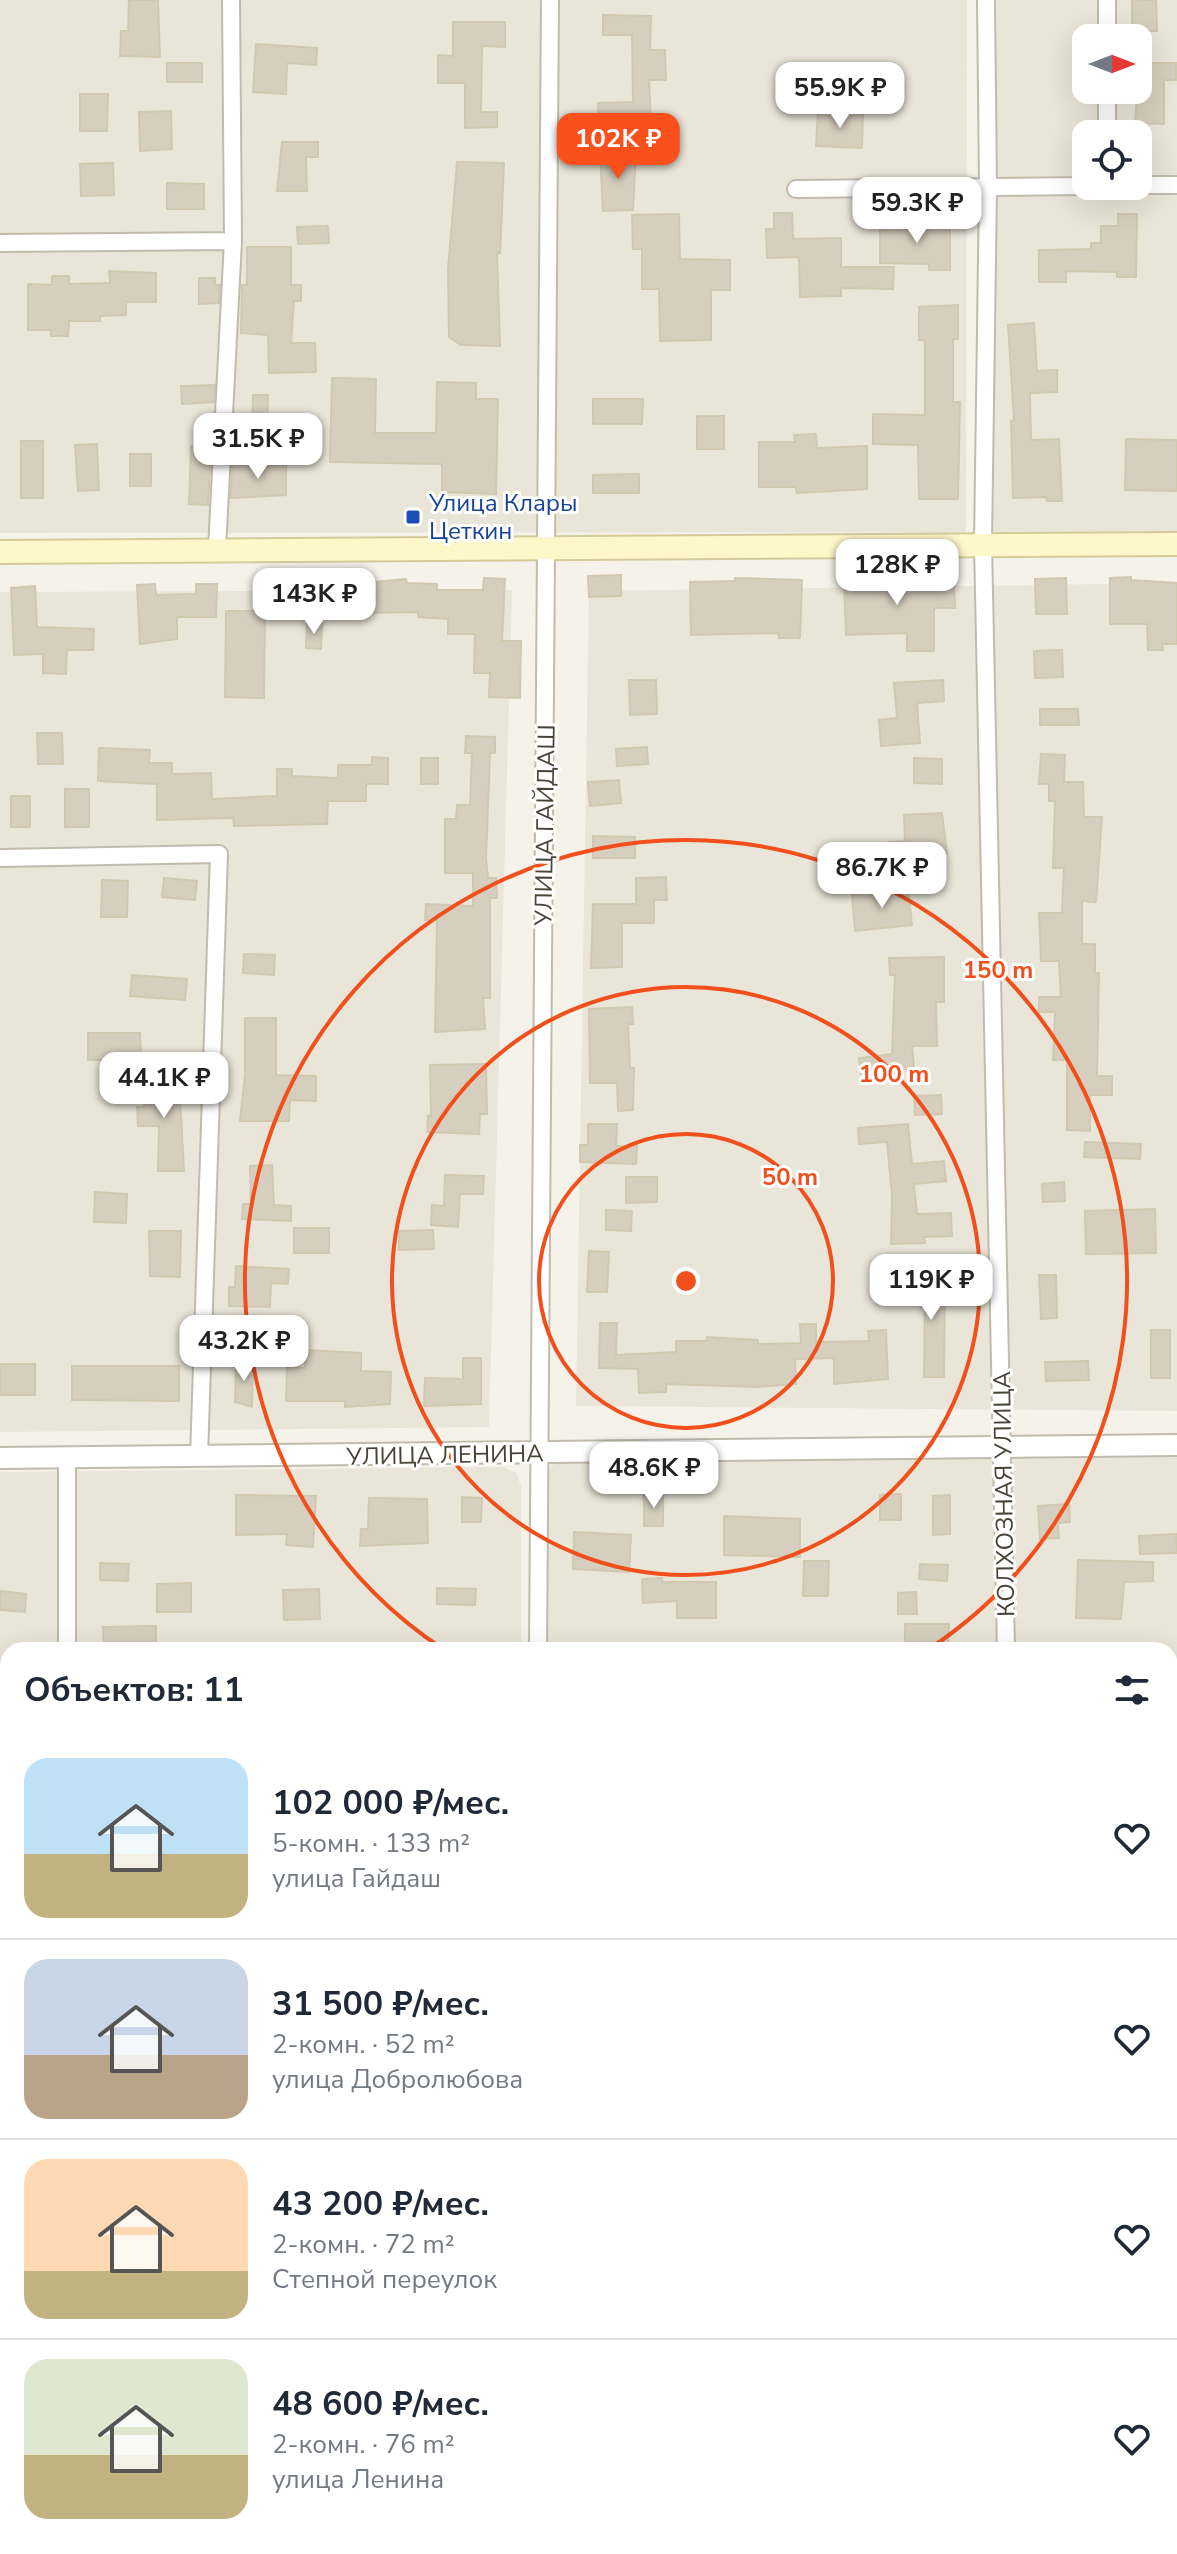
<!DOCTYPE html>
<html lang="ru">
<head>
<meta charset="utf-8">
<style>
	:root { --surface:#fff; --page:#f6f6f7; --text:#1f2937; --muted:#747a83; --line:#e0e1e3; --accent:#fa511c }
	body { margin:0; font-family:"Nunito Sans",sans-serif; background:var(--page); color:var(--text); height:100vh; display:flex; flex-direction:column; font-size:30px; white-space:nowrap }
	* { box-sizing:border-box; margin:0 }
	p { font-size:26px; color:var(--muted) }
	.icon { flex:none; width:44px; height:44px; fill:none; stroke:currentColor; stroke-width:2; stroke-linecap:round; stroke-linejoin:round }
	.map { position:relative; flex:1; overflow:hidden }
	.panel { position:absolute; left:0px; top:1642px; width:1178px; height:912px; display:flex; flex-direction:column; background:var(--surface); border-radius:24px 24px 0 0; box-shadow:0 8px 32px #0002 }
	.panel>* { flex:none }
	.needle { width:52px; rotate:90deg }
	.fabs { position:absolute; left:1072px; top:24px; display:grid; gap:16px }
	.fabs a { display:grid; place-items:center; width:80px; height:80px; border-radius:16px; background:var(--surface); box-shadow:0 8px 32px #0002; font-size:40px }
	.price { position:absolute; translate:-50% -68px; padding:0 18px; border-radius:16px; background:#fff; color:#222; font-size:26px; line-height:52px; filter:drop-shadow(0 2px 4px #0008) }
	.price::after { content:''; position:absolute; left:50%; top:48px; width:24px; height:18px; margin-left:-12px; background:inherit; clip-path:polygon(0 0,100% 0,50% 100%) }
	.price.current { background:var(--accent); color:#fff }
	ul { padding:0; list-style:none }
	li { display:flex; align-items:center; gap:24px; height:200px; padding:0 24px }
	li+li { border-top:2px solid var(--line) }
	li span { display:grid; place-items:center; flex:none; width:224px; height:160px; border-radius:24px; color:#555 }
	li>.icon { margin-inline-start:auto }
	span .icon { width:96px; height:96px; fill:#fffc; stroke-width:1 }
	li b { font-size:34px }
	h2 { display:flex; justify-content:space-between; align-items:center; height:96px; padding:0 24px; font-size:34px }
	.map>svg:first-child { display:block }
	.residential { fill:#e9e5d8; fill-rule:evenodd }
	.industrial { fill:#e4e1db }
	.building { fill:#d6cfbf; stroke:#d1c8b2; stroke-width:2 }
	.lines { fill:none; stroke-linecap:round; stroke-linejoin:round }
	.service-casing { stroke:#c0bbac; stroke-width:12 }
	.minor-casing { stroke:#c0bbac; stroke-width:20 }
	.tertiary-casing { stroke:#c0bbac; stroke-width:24 }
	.secondary-casing { stroke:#d4ca9a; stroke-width:26 }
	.service { stroke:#fff; stroke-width:8 }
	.minor { stroke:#fff; stroke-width:16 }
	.tertiary { stroke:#fff; stroke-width:20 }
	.secondary { stroke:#fef7ca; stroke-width:22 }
	.ring { fill:none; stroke:#f1501d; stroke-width:4 }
	.transit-dot { fill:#1a4fb4; stroke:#fff; stroke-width:3 }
	.labels { text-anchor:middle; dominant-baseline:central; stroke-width:6; stroke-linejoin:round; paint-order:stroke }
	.transit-label { font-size:24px; fill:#164399; stroke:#fff; text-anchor:start }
	.street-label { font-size:24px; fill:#494438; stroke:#fff }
	.centre { fill:#f1501d; stroke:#fff; stroke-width:4 }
	.ring-label { font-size:24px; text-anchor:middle; font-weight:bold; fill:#f1501d; stroke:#fff; stroke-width:6; stroke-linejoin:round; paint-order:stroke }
</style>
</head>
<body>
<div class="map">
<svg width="1177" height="2554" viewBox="0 0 1177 2554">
	<rect width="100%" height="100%" fill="#f5f2ea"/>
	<path class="residential" d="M0,0H967L966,532L0,533Z
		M997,0H1177V535L989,537ZM1086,38H1138V90H1086ZM1086,134H1138V186H1086Z
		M1177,583V1411L576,1406L589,591Z
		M512,590L489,1427L0,1432V592Z
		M1177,1456V2275H1170V1650H546V1476L552,1465L565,1461Z
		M504,1467L516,1473L521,1486V1650H8V2297H0V1472Z"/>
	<path class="industrial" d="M0,2418H8V2546H932L826,2554H0Z"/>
	<path class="building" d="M129,0H158L160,57L120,56L121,31H128Z
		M1132,0H1156L1157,31H1132Z
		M603,15L651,16L650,50H665L666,80H649L651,121L599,123L598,103L633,102L632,35H603Z
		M453,22H505V47L482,46L481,112H497V127L465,128V83H438V55L453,56Z
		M256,44L317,48L316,65L287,63L286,94L253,92Z
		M167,63H202V82H167Z
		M1139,63H1176V80H1164V124L1135,123Z
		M80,94H108L107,131H80Z
		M171,111L172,149L140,151L139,112Z
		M818,111L863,114L862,148L816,146Z
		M282,142H318V157H306L307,191H277Z
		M600,154H636L633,210L603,211Z
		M457,162L504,163L500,253H497L500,346L461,345L449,337L448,269Z
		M113,163L114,195L81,196L80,164Z
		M167,183L204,184V209H167Z
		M774,213H792L793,239L841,238V267H894L893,289L841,288V296L800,297L799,257L767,258L766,229H774Z
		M679,214L680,259L730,260V290H711V340L660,341L659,289H642V249H633L632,215Z
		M1118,214H1137L1136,277H1117V272L1066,271V282H1039V250L1091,249V243H1101V226H1118Z
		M929,223H950V270H929V264L880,263V226H929Z
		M328,226L329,243L298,244L297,227Z
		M247,247H291V285H301V301H294L291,343H315L316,372L269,373L268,335L241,333L242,285H247Z
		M109,271L156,273V302H126V315L100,316V321H69L68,336H51V330H28V284L52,285V276H69V284L110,283Z
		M199,278H215V285H220L219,303L199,304Z
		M958,305V339H953V402H960L958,499H919L918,445L873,444V414L925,415V340H919V307Z
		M1034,323L1037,371L1057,370V392L1030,393L1031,440L1059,439L1062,501H1047L1046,497L1013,498L1011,421L1014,420L1008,325Z
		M332,378L376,379L375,433H436L437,382L476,383V399H498L496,494L442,492V464L330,462Z
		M215,385L214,402L182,404L181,386Z
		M253,395H268L267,433L252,432Z
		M593,399H643L642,424H593Z
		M697,416H724V449H697Z
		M816,434L817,448L867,446V489L797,493L796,487H759V442H795L794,435Z
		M1126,439L1177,440V491L1125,490Z
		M21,441H43V498H21Z
		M97,444L99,490L78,491L75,445Z
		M191,446L211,447L208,505L189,504Z
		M130,454H151V486H130Z
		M232,466H286V495L231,498Z
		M639,474V493H593V475Z
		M621,575V596L589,597L588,576Z
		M954,577L955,608H934V651H907V633L846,635L844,578Z
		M1131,577V580L1177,583V644H1162L1163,650H1148L1147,624H1110V578Z
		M484,578L505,579L502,641H521L520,698L489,697L490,673H474L475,634H448V619L418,617V612L363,613V583L406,579L407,583L437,584V590H483Z
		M735,578L802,580L800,638H779V633L691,635L690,582L735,581Z
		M1066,578L1067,614H1036L1035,579Z
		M155,584L156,595L196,594V584H217L216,617H177V639L140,644L137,585Z
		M35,586L37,627L94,629L93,650H67L66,674L43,673V654L14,655L11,588Z
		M226,611H265L264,698L225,697Z
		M307,624H322L321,649L306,648Z
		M1062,650L1063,677L1035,678L1034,651Z
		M629,680H656L657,714L630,715Z
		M943,680L944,701L917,703L920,743L881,746L879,720L897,718L894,683Z
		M1040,709H1078L1079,725H1040Z
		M37,733H62L63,764H38Z
		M466,736L495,737V753H490L486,859L488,878H496L497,898H490V998H483L485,1029L435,1032L437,920H425L426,904L473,906V873H445V819H456L457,805H470L472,753H465Z
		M647,747L648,764L617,766L616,749Z
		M99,748L150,750L149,763H172V774L211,773L212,799L277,796V769H292V776L338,778V765H372V757L388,758V784H366V801H328L327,824L234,826L233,818L157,820V784L98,781Z
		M1041,754L1065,755L1064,782H1083L1084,817H1102L1096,902L1082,901V944H1095V973H1099L1097,1076H1112V1095H1090V1131L1067,1130V1060H1053L1055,1012H1039V997H1061L1059,961H1041L1039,913H1062L1064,868H1053L1055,801H1049V784H1039Z
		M421,758H438V784H421Z
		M914,758L942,759V784L914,783Z
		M619,780L621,803L590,806L588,782Z
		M65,789H89V827H65Z
		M11,796H30V827H11Z
		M942,813L947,854L890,857L889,842L905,841L904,815Z
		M593,836L635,837V858H593Z
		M666,877L667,900H654V923H622V967L591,968L593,904H636V878Z
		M164,878L197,881L195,900L162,897Z
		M102,880L128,881L127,917H101Z
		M908,889L912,925L855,931L852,895Z
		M244,954L275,955L274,975L243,973Z
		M944,957V1002H936L937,1046H912L914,1068L861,1074L859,1058L892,1054L895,975H890L889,958Z
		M132,975L187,979L185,1000L130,996Z
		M632,1007L633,1024H628L630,1068H634L633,1110L618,1111L617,1083H590L589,1009Z
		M245,1018H276V1075L316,1076V1101L290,1100L289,1121H240L245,1074Z
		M88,1033H140L141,1060H88Z
		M486,1064L487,1114H480L479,1134L427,1132L428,1116H431L430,1065Z
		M179,1078L184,1171H158L159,1126H138L137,1107H144L143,1079Z
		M941,1095L942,1114L915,1115L914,1096Z
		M588,1124H617L616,1146H637L636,1164L580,1162V1145H588Z
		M908,1124L912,1164L944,1161L946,1181L914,1184L917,1214L951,1213L952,1236L924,1237L925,1243L891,1244L892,1196L887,1142L859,1144L858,1128Z
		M1085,1142L1141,1144L1140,1159L1084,1157Z
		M272,1165L274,1205L291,1206V1221L242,1219L243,1204H251L250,1166Z
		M445,1175L484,1176L483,1194H460L458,1227L431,1225L432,1205L444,1206Z
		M626,1177H657V1202L626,1203Z
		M1064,1182L1065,1201L1043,1202L1042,1184Z
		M95,1192L127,1194L126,1223L94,1222Z
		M1155,1209L1156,1253L1086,1254L1085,1211Z
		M606,1210L632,1211L631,1231L606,1230Z
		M294,1228H329V1253H294Z
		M433,1230L434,1249L399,1250V1231Z
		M149,1231H181L180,1277L150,1276Z
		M589,1251L609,1252L607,1292H587Z
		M236,1266L289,1269L288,1284L271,1283L270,1307L229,1306V1287H235Z
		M1039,1275H1056L1057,1318L1041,1319Z
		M945,1279L944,1377H924L925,1297L904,1298L903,1281Z
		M600,1323H617L616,1355L676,1352V1341H707V1337L758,1340V1344L801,1343L800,1324H816V1342L869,1341L868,1331L886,1330L888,1379L834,1384V1358L795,1359L796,1384L757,1387L666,1384V1392L639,1393L638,1369L599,1368Z
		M1151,1330H1170V1378H1151Z
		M305,1350L361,1353V1371L391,1372L390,1404L345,1407V1401H286L287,1367L305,1368Z
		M463,1358H481V1404L424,1406L425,1378L463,1379Z
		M236,1361H253L252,1407L235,1402Z
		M1088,1361L1089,1380L1046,1381L1045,1362Z
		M0,1364H35V1395H0Z
		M72,1366H179V1401L72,1400Z
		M901,1494V1520H880V1495Z
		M236,1495L316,1496L313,1547L286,1545L287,1534L236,1535Z
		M644,1495H663V1526H644Z
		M950,1495V1534L933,1535V1496Z
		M462,1497L482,1498L481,1522H462Z
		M369,1498L427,1499L428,1543L360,1546L361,1529H368Z
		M1069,1504L1070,1522L1058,1523L1059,1538L1040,1539L1038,1506Z
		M724,1516L800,1519V1557L724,1555Z
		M574,1532L631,1535L629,1572L573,1569Z
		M1176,1534L1177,1553L1140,1554L1139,1536Z
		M1078,1560L1153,1562V1581L1124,1582L1121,1619L1076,1618Z
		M804,1561H829L828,1596H803Z
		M100,1563L129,1564L128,1581L100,1580Z
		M920,1564L948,1565L947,1581L919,1579Z
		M662,1578L663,1582H716V1618H677V1601L643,1603L642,1579Z
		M191,1583V1612H157V1584Z
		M437,1588L476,1589L475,1605L437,1604Z
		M319,1589L320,1619L284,1620L283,1590Z
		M0,1591L26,1594L25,1612L0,1610Z
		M916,1592L917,1614H898V1593Z
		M905,1624H949L948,1644L905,1642Z
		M156,1626V1642L145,1643V1650H104L103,1627Z"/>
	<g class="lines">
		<g class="service-casing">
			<path id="service" d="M504,2554V2546"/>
		</g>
		<g class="minor-casing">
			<path id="minor" d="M986,0L988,187L983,544L1006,1650
				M1107,0V38
				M1107,90V134
				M1138,185H1177
				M796,189L1086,186
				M0,243L233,241
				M217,549L233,241L231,0
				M0,858L219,854L199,1457
				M67,1457V1650
				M538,1650L550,0"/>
		</g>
		<g class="tertiary-casing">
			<path id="tertiary" d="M0,1458L1177,1445"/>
		</g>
		<g class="secondary-casing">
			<path id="secondary" d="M0,552L1177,544
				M1170,2290H1177
				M0,2309H8"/>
		</g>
		<use href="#service" class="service"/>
		<use href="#minor" class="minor"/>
		<use href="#tertiary" class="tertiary"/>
		<use href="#secondary" class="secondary"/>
	</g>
	<g class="ring">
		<circle cx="686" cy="1281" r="147"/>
		<circle cx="686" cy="1281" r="294"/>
		<path d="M443 1649A441 441 0 1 1 929 1649"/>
	</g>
	<rect class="transit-dot" x="405" y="509" width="16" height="16" rx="4"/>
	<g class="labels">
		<g class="transit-label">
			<text x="429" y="503">Улица Клары<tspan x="429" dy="28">Цеткин</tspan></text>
		</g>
		<g class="street-label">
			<text transform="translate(545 825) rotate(-89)">УЛИЦА ГАЙДАШ</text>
			<text transform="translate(445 1455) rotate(-1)">УЛИЦА ЛЕНИНА</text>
			<text transform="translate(1004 1494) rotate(-91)">КОЛХОЗНАЯ УЛИЦА</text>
		</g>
	</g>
	<circle cx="686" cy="1281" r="12" class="centre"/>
	<g class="ring-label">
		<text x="998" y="978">150 m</text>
		<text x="894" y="1082">100 m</text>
		<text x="790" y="1185">50 m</text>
	</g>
</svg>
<div class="fabs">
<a><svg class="needle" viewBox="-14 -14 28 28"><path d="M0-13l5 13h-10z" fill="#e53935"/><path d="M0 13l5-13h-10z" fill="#747a83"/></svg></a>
<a><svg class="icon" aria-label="locate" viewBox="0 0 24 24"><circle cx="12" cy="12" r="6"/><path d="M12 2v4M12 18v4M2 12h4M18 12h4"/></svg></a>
</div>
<b class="price" style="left:840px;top:130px">55.9K ₽</b>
<b class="price current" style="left:618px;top:181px">102K ₽</b>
<b class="price" style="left:917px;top:245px">59.3K ₽</b>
<b class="price" style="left:258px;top:481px">31.5K ₽</b>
<b class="price" style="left:897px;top:607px">128K ₽</b>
<b class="price" style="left:314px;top:636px">143K ₽</b>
<b class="price" style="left:882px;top:910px">86.7K ₽</b>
<b class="price" style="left:164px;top:1120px">44.1K ₽</b>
<b class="price" style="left:931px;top:1322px">119K ₽</b>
<b class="price" style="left:244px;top:1383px">43.2K ₽</b>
<b class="price" style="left:654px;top:1510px">48.6K ₽</b>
<section class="panel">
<h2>Объектов: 11<svg class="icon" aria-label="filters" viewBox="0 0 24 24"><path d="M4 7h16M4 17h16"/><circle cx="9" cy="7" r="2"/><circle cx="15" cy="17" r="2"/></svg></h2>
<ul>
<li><span style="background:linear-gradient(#bfe0f5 60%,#c2b280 0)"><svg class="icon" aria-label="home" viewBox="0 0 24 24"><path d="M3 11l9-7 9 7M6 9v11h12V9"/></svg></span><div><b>102 000 ₽/мес.</b><p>5-комн. · 133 m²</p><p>улица Гайдаш</p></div><svg class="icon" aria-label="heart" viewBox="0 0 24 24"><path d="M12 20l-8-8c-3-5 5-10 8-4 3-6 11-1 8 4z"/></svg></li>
<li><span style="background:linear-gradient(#c9d6e8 60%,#b9a48a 0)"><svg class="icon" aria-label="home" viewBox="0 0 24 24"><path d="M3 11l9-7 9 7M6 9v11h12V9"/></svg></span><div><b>31 500 ₽/мес.</b><p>2-комн. · 52 m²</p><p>улица Добролюбова</p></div><svg class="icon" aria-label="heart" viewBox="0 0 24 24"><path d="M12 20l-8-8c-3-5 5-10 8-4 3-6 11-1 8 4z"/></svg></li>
<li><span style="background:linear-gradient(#ffd9b3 70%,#c2b280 0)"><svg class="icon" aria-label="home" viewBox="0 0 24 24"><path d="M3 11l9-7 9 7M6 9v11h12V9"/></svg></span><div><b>43 200 ₽/мес.</b><p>2-комн. · 72 m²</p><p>Степной переулок</p></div><svg class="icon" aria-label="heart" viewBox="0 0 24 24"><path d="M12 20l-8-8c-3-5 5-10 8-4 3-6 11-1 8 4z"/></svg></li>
<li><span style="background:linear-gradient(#dfe7d0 60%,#c2b280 0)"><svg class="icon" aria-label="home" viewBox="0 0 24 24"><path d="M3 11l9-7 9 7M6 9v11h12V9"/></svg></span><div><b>48 600 ₽/мес.</b><p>2-комн. · 76 m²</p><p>улица Ленина</p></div><svg class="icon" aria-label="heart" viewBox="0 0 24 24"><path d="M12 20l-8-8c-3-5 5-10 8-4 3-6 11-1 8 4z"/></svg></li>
</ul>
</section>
</div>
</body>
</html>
